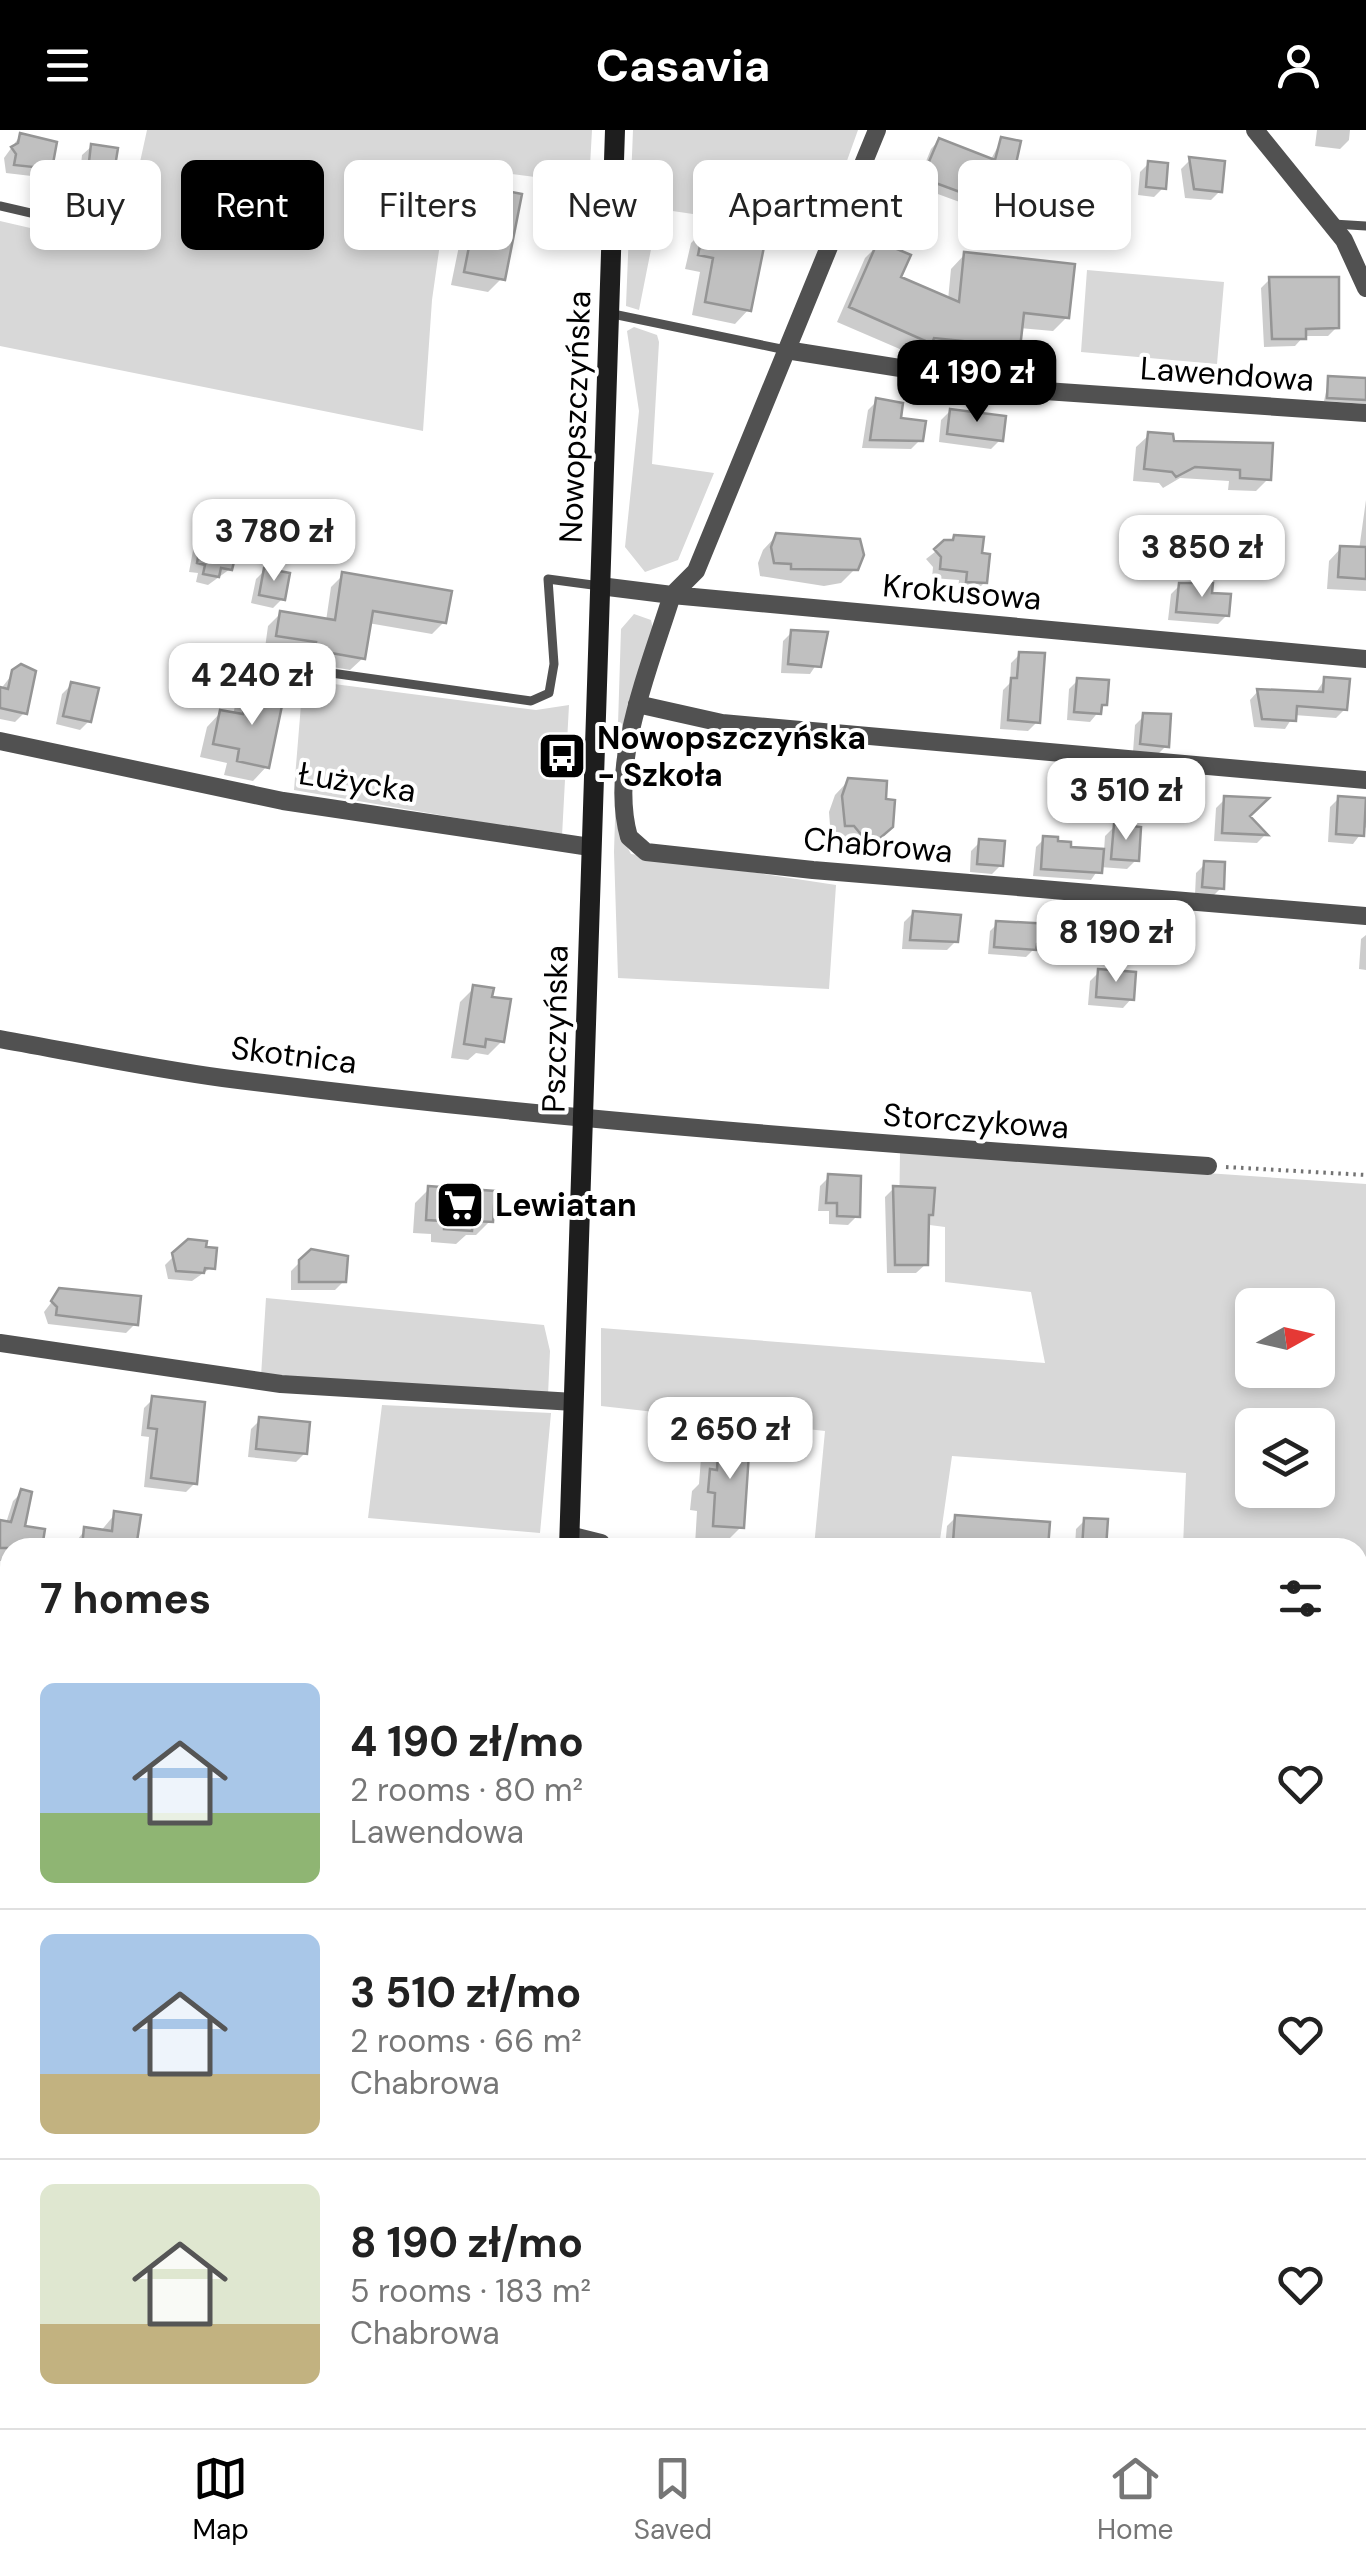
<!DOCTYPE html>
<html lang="en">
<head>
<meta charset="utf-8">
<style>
	:root { --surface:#fff; --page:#f6f6f6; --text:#222; --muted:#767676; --line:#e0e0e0; --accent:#000 }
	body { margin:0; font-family:"DM Sans",sans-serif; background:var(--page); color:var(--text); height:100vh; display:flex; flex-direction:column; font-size:38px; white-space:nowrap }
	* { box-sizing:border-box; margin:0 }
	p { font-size:32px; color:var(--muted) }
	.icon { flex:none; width:55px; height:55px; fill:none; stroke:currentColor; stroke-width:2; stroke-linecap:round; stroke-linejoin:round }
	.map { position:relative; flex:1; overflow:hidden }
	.panel { position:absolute; left:0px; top:1408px; width:1368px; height:892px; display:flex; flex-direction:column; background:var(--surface); border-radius:30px 30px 0 0; box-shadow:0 5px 15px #0003 }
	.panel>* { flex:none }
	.hud { position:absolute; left:30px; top:30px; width:1308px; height:90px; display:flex; gap:20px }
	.needle { width:65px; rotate:82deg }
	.fabs { position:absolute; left:1235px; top:1158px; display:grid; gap:20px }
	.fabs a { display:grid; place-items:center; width:100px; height:100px; border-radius:15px; background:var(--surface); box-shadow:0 5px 15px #0003; font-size:50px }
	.price { position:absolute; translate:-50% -85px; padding:0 22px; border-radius:20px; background:#fff; color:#222; font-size:32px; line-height:65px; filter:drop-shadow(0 2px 5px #0008) }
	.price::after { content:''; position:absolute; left:50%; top:60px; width:30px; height:22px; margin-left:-15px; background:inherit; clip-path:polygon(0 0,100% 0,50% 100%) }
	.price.current { background:var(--accent); color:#fff }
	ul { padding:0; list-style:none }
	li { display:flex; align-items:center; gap:30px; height:250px; padding:0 40px }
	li+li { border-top:2px solid var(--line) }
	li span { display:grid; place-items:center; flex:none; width:280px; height:200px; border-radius:15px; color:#555 }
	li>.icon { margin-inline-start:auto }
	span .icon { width:120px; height:120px; fill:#fffc; stroke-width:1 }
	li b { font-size:42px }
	h2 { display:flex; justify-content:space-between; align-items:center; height:120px; padding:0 40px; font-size:42px }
	.tag { padding:0 35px; border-radius:15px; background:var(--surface); box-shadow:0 5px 15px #0003; font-size:35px; line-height:90px }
	.tag.current { background:var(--accent); color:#fff }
	header { display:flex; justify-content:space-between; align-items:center; height:130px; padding:0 40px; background:var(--accent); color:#fff; font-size:45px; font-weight:800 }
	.dock { display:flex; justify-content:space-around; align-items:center; height:140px; border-top:2px solid var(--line); background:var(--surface); font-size:28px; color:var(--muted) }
	.dock a { display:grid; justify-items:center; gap:5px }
	.dock .current { color:var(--accent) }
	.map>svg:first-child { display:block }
	.green { fill:#d8d8d8; fill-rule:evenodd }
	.shadow { fill:#0003 }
	.building { fill:#c0c0c0; stroke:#959595; stroke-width:2.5 }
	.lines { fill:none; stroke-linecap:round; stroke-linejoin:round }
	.path { stroke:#737373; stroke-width:4; stroke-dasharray:2.5 5; stroke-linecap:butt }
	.service { stroke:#515151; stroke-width:9 }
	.minor { stroke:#515151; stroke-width:18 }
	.secondary { stroke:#1e1e1e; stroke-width:20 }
	.labels { text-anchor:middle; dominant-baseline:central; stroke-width:8; stroke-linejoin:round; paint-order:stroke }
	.street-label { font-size:32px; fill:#000; stroke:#fff }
	.poi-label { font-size:32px; font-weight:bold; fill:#000; stroke:#fff; text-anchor:start }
</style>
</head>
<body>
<header><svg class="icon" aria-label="menu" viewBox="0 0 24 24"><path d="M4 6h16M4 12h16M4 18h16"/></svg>Casavia<svg class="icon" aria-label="person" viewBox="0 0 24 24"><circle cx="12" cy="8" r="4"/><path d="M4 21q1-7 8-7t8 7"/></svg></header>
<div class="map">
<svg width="1366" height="2298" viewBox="0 0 1366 2298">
	<rect width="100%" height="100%" fill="#fff"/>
	<path class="green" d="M147,0H592L589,54L451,36L432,170L423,301L0,216V91L121,119Z
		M633,0H858L821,103L659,79L639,180L626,176Z
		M1087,140L1224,152L1217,234L1081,222Z
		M634,197L657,205L659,212L652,334L714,343L678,430L645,442L625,417L639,281L627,201Z
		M634,484L651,490L653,499C635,568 591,656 631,724L836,755L829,859L618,848L614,722L621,499Z
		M303,550L536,580L569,575L562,706L294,660Z
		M900,1022L1366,1054V1505H1358V1418L1183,1417L1186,1343L952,1326L939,1417H814L825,1301L601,1276V1198L1045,1233L1031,1162L945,1152V1097L899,1091ZM1252,1175H1318V1240H1252ZM1252,1295H1318V1360H1252Z
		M266,1168L544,1195L550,1221L548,1265L261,1246Z
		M382,1275L551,1283L540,1403L368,1388Z
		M0,1468L10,1469V1584L0,1583Z
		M1358,1950L1366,1951V2010L1358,2009Z"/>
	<path class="shadow" d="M1317,0H1350L1349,10L1340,19L1315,16Z
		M20,6L50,38L40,47L6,43L4,28Z
		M1002,9L1004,77L995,85L916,56L931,19L939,10L990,31Z
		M92,16L105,79L96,88L76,84L82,25Z
		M1190,30L1220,61L1211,70L1185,68L1181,39Z
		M1149,33L1163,58L1154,67L1138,65L1140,42Z
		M482,58L502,148L488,162L451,155L468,72Z
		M705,99L749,179L735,194L692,185L700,142L685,139L691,113Z
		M879,114L898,149L948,170L951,139L965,124L1067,187L1053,201L1019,198L1017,226L1002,240L969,236L970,227L921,222L916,226L837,192L865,128Z
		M1270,149L1337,197L1328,206H1304L1295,216L1264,217L1261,158Z
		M1329,248L1366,250V274L1324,271Z
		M877,271L920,310L911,319L862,318L868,280Z
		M950,281L1000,310L991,319L939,312L941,290Z
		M1149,305L1171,313L1268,349L1256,361L1228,360L1229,351L1180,348L1163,358L1159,353L1133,351L1136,317Z
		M1366,370V461L1327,459L1329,431L1341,418L1359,420Z
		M777,405L856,438L841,453L824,456L760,446L758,433L763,420Z
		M203,406L230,439L208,455L196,452L198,443L189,442L194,415Z
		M1231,406L1248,420L1244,424L1226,422Z
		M954,407L980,425L985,452L976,461L958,460L959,450L932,448L933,437L926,429Z
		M265,440L282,469L273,478L251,473L256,449Z
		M343,445L444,492L432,504L368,493L363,528L350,540L304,532L305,524L265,518L268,496L281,483L326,491L331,457Z
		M1180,455L1209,465L1227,485L1218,494L1168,490L1171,464Z
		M792,502L825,505L824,523L810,544L781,543L783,511Z
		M1020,524L1037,592L1028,601L1000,599L1003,560L1010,553L1011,533Z
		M14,542L24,583L15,592L0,589V560Z
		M1325,549L1345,579L1336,588L1294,585L1285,599L1254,597L1250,570L1258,561L1315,564Z
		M1078,550L1105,574L1090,592L1067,590L1069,559Z
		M71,555L89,591L80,600L56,594L62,564Z
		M249,562L267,636L253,651L224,645L227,633L200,627L207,597L221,582L233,585L235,576Z
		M1144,586L1166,616L1157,625L1133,622L1135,595Z
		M849,650L883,672L891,696L862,722L850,721L840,710L831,709L829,682L835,665Z
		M1339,668L1366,671V697L1353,714L1328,712L1330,677Z
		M1225,669L1265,705L1257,713L1214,711L1216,678Z
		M1114,697L1136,730L1127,739L1100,737L1091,750L1033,746L1036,717L1044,709L1068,719L1104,721L1105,706Z
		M980,712L1001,735L992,744L970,742L971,721Z
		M1205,734L1221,758L1212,767L1195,765L1196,743Z
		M913,783L956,811L947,820L902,819L904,792Z
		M1137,787L1179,819L1170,828L1126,825L1128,796Z
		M997,794L1084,813L1077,821L1033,820L1026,827L988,824L990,801Z
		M1366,805V840L1359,839L1361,809Z
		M1099,842L1132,868L1123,878L1088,875L1090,851Z
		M474,858L490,869L502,911L488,925L476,923L468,930L451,928L460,872Z
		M829,1047L857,1086L848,1095L829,1094V1081H818L820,1056Z
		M894,1058L931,1084L926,1089V1134L916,1143H887L885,1067Z
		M429,1059L490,1091L476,1105H466L456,1114L431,1112V1104L413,1103L415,1073Z
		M188,1112L212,1137L192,1151L168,1149L165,1135Z
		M301,1131L344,1151L335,1160H291V1141Z
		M60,1161L135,1194L126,1203L48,1194L44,1182Z
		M153,1269L195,1353L186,1362L144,1357L149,1307L141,1306L144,1278Z
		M260,1290L305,1323L296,1332L248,1327L251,1299Z
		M720,1308L741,1397L722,1416L695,1415L697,1381L690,1380L692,1361L699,1354L701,1328Z
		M22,1362L10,1431H0V1392L6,1393L13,1371Z
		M115,1384L134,1418H71L85,1400L100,1402Z
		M956,1387L1045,1417L945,1418L947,1396Z
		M1085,1390L1103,1418H1075L1076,1399Z
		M0,1626L10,1627V1659H0Z"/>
	<path class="building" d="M20,3L57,12L52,39L14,35L16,24L11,17L18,13Z
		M1001,7L1021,11L1006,79L922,48L939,8L995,30Z
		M91,14L118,18L108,80L84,76Z
		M1189,27L1225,31L1222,62L1194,59Z
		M1148,31L1168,33L1166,59L1146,57Z
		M481,56L522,64L505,150L464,142Z
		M704,96L766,107L751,181L705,172L713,128L698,125Z
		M878,111L911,125L901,147L959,172L964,122L1075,134L1069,188L1024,183L1019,227L982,223L983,213L934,208L932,214L849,177Z
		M1269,147H1339V198L1306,199V209H1272Z
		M1328,246L1366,248V270L1327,268Z
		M876,268L903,273L901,288L926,291L923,311L870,310Z
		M950,279L1006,286L1003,311L947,304Z
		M1148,302L1173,304L1174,311L1273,313L1271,350L1240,348V340L1195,337L1176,347L1172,342L1144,339Z
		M776,403L860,409L864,425L858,440L791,439V434L774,433L771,417Z
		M1230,403L1252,405L1250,421L1229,420Z
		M202,404L239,411L232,440L221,438L219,447L203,444L205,435L197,433Z
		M954,405L984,407L982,423L990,424L987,453L966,452L967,442L940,439L941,427L934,419L944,410H953Z
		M1340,416L1366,417V449L1338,447Z
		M264,438L290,443L285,470L259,465Z
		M342,442L452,461L446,493L373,481L365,529L314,520L316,512L276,506L280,481L335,490Z
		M1179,453H1213L1212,463L1231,464L1229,486L1176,482Z
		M791,500L828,502L821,537L788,534Z
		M1019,522L1045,523L1040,593L1008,590L1011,548H1017Z
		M21,534L36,541L27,584L0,578V557L8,559L12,540Z
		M1324,547L1350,549L1347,580L1297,576L1296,591L1262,589L1257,559L1323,562Z
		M1077,548L1109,550L1107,575H1102L1101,584L1074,582Z
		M71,552L99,558L91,592L63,586Z
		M248,559L284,566L269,638L237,631L239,619L213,614L220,580L243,584Z
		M1143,583L1171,584L1169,617L1140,614Z
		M848,648L887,651L886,669L895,670L893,697L879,709L864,708L854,696H845L842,666Z
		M1224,666L1269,668L1250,686L1268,705L1222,703Z
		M1338,666L1366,668L1364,706L1336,704Z
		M1114,694L1141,697L1139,731L1111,729Z
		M1043,706L1058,707V711L1071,712V717L1104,719L1102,743L1041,739Z
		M979,709L1005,711L1003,736L977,734Z
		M1204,731L1225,732L1224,759L1202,757Z
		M913,781L961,785L958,812L910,810Z
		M1136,784L1185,788L1182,820L1134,817Z
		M996,791L1087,796V814H1037L1036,820L994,817Z
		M1098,839L1136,842L1134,870L1096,867Z
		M473,855L494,858L492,867L511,869L504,912L486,909L485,917L464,914Z
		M828,1044L861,1046L860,1087L837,1086V1073H826Z
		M428,1056L495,1061L493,1092L473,1091L472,1101L444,1099V1091L426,1090Z
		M893,1056L935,1058L933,1085H929L928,1135H895Z
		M188,1109L207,1111L206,1117L217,1118L215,1139L205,1138L204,1143L176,1141L172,1123Z
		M311,1119L348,1126L346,1152H299V1130Z
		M59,1158L141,1166L138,1195L56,1185L57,1177L51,1171Z
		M152,1266L205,1272L197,1354L151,1348L157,1299L148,1298Z
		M259,1287L310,1292L307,1324L256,1319Z
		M719,1306L750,1308L744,1398L713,1396L715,1363L708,1362L710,1339L717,1340Z
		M21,1359L32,1362L25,1396L45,1399L42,1418H0V1390L11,1392Z
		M114,1381L141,1385L136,1418H82L84,1397L112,1401Z
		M955,1385L1050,1392L1048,1418L953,1412Z
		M1084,1388L1108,1389L1106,1418H1082Z"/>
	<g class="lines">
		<path class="path" d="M1226,1037L1366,1045
			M1358,1513L1366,1514
			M0,2243L10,2244"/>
		<path class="service" d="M0,76L117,103
			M1333,94L1366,96
			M608,183L786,220
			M281,536L531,571L549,563L554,534L548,449L600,456
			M601,1413L623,1418"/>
		<path class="minor" d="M1255,0L1344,110L1366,158
			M786,220L1045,261L1366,283
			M600,456L672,465L696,441L877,0
			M1366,529L672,465C650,536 608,634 629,707L646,722L813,740L1366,786
			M637,574L722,593L1366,650
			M0,611L283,671L590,717
			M0,909C74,922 148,938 223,948C550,990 879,1014 1208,1036
			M0,1213L281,1254L574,1272
			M569,1405L601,1413L602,1418
			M0,1462L10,1463
			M0,1686L10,1687
			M1358,1721L1366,1722"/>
		<path class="secondary" d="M569,1418L615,0
			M552,2298V2290"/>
	</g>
	<defs>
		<g id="bus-square" transform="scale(2.5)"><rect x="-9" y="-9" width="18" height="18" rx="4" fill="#000" stroke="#fff"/><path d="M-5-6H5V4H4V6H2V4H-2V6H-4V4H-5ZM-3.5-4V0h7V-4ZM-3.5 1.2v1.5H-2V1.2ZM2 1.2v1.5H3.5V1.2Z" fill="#fff"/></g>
		<g id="supermarket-square" transform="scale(2.5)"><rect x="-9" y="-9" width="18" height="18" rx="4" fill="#000" stroke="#fff"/><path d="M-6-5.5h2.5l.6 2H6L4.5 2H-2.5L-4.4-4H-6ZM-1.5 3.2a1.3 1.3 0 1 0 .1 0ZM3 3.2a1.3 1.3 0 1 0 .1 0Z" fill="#fff"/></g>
	</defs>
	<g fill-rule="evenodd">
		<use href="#bus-square" x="562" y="626"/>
		<use href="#supermarket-square" x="460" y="1075"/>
	</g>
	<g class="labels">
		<g class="street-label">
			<text transform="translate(1227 244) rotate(4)">Lawendowa</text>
			<text transform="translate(575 287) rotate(-88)">Nowopszczyńska</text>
			<text transform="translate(962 462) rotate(5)">Krokusowa</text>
			<text transform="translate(357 652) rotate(9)">Łużycka</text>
			<text transform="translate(878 715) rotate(5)">Chabrowa</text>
			<text transform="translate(555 899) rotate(-89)">Pszczyńska</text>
			<text transform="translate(294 925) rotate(7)">Skotnica</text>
			<text transform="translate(976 991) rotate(4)">Storczykowa</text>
		</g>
		<g class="poi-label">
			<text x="597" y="608">Nowopszczyńska<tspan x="597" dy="37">- Szkoła</tspan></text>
			<text x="495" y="1075">Lewiatan</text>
		</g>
	</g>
</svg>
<div class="fabs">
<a><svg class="needle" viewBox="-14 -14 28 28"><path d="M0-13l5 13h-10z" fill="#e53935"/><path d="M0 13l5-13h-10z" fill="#767676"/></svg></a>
<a><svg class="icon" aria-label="layers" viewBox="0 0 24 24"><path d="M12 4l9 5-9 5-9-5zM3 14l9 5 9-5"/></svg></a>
</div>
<b class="price current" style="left:977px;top:295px">4 190 zł</b>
<b class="price" style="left:274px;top:454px">3 780 zł</b>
<b class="price" style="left:1202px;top:470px">3 850 zł</b>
<b class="price" style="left:252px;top:598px">4 240 zł</b>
<b class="price" style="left:1126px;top:713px">3 510 zł</b>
<b class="price" style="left:1116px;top:855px">8 190 zł</b>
<b class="price" style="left:730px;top:1352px">2 650 zł</b>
<div class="hud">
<a class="tag">Buy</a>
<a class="tag current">Rent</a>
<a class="tag">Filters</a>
<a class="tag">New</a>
<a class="tag">Apartment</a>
<a class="tag">House</a>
</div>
<section class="panel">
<h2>7 homes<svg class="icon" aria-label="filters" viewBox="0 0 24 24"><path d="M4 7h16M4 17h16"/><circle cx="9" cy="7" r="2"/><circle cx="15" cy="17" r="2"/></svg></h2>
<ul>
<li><span style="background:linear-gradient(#a9c7e8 65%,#8fb573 0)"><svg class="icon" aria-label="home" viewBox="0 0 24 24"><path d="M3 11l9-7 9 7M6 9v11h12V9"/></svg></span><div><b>4 190 zł/mo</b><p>2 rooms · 80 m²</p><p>Lawendowa</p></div><svg class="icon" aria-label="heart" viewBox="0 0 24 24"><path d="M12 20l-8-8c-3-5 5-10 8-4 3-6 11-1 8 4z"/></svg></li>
<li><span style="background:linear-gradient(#a9c7e8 70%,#c2b280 0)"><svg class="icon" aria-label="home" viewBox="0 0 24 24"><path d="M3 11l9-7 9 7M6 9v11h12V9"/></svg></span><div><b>3 510 zł/mo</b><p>2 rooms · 66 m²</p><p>Chabrowa</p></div><svg class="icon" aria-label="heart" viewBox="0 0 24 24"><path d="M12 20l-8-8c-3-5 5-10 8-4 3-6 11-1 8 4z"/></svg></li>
<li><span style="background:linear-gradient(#dfe7d0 70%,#c2b280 0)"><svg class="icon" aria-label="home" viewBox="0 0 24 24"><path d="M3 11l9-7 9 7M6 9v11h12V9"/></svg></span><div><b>8 190 zł/mo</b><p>5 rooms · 183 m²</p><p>Chabrowa</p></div><svg class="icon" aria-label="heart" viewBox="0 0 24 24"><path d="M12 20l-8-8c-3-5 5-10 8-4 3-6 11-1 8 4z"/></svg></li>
</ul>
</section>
</div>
<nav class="dock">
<a class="current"><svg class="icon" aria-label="map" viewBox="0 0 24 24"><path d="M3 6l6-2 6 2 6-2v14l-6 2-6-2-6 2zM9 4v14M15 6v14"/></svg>Map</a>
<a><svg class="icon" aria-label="saved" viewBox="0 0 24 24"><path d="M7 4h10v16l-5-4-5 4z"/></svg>Saved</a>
<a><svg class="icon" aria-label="home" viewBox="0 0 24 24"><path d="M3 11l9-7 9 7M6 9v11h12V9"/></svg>Home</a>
</nav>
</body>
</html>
